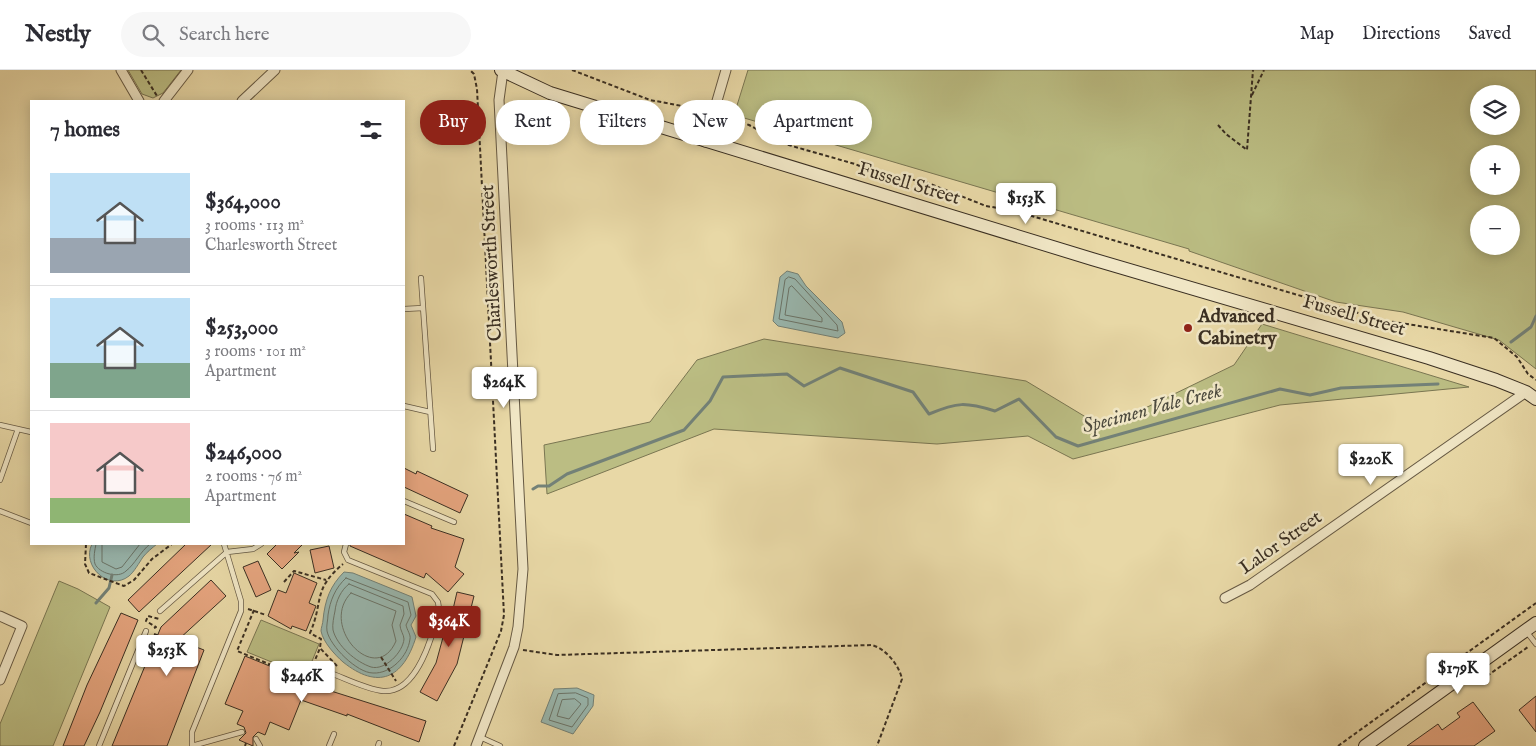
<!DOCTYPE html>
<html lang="en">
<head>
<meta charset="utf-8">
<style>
	:root { --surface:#fff; --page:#f7f7f7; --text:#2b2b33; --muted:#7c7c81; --line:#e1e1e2; --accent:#8f2418 }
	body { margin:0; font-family:"IM FELL English",serif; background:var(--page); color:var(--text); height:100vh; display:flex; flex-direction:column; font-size:19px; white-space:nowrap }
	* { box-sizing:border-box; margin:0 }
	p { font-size:16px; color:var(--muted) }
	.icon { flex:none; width:28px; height:28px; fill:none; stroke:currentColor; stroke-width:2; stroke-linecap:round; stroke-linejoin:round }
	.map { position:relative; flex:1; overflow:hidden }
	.panel { position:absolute; left:30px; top:30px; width:375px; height:445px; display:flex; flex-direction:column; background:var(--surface); border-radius:0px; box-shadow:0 2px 12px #0003 }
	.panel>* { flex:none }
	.banner { position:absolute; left:420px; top:30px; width:475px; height:45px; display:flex; gap:10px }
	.buttons { position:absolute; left:1470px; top:15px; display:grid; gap:10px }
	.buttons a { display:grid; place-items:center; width:50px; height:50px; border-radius:50%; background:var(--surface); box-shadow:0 2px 12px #0003; font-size:25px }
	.price { position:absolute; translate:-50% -42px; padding:0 11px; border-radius:5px; background:#fff; color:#222; font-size:16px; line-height:32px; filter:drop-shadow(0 1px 2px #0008) }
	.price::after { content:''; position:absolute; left:50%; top:30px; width:15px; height:11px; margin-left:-8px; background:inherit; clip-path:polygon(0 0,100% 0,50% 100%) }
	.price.selected { background:var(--accent); color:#fff }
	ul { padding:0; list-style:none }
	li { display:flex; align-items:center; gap:15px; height:125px; padding:0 20px }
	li+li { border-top:1px solid var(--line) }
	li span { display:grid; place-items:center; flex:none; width:140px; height:100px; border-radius:0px; color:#555 }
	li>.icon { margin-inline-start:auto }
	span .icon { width:60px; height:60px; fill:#fffc; stroke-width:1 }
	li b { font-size:21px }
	h2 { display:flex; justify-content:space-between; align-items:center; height:60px; padding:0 20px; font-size:21px }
	.pill { padding:0 18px; border-radius:22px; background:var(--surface); box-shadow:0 2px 12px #0003; font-size:18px; line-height:45px }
	.pill.selected { background:var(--accent); color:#fff }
	header { display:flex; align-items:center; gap:30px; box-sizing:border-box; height:70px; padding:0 25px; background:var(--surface); border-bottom:1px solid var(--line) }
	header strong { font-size:24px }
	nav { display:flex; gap:28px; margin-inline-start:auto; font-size:18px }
	.search { width:350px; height:45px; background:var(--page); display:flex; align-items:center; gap:12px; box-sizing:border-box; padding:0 18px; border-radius:28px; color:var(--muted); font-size:19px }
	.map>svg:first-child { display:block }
	.green { fill:#bbbd83; stroke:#7a7652; fill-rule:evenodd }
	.water { fill:#99b8b0; stroke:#738177 }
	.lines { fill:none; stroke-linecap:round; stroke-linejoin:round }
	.shore { stroke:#6a7469; stroke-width:1 }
	.stream { stroke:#738177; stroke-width:3 }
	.building { fill:#e5a47e; stroke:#3a2f22 }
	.lane-casing { stroke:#665943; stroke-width:6 }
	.street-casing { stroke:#665943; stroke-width:11 }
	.secondary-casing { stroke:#3a2f22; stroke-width:14 }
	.path { stroke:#3a2f22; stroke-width:2; stroke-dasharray:4 2.5; stroke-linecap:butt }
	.lane { stroke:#f0e6c5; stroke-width:4.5 }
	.street { stroke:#f0e6c5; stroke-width:9 }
	.secondary { stroke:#f0e6c5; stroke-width:12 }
	.poi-dot { fill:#8f2418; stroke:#f0e6c5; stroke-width:2 }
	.labels { text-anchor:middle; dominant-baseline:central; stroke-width:5; stroke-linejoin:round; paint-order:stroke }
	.street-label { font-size:19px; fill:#3a2f22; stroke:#f0e6c5 }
	.poi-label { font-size:19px; font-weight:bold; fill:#3a2f22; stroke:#f0e6c5; text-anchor:start }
	.water-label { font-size:20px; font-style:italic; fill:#4d4a3e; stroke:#f0e6c5 }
</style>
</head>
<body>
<header>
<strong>Nestly</strong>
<div class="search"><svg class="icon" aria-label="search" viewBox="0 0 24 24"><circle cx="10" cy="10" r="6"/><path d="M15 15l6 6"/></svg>Search here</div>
<nav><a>Map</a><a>Directions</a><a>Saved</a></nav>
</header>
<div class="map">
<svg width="1536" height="676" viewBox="0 0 1536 676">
	<rect width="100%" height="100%" fill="#e8d8a6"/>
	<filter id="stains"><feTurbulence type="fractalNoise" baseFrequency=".004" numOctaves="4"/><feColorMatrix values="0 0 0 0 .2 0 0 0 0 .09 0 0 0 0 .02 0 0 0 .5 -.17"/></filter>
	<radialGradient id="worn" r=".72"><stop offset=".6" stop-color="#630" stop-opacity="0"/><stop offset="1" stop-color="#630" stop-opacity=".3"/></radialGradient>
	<path class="green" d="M128,0H181L163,23L153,28L142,24Z
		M748,0H1536V299L1499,270L1403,242L1336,232L1189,181V179L734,45ZM1479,24H1511V56H1479ZM1479,84H1511V116H1479ZM1479,144H1511V176H1479Z
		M1262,254L1469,317L1280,335L1073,389L1028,366L937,374L714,359L547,424L544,375L650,352L697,290L764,269L1026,311L1104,358L1234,295Z
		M59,511L78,519L110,537L53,676H0V654Z
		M261,550L319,574L306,606L247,582Z"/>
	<path class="water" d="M787,201L798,204L806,216L842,252L845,263L838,268L778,256L773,251L780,207Z
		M92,474H157C152,478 147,482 143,487C139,493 134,502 129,506C109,522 81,496 92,474Z
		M344,502L353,503L412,527L416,546L411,555L416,567C403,609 378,620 343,592C335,585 323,572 321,561C321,558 323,553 323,550C325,530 330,516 344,502Z
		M577,618L594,625L593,636L573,664L541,652L554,619Z"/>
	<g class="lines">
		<path class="shore" d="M789,207L795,209L837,255L838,261L779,249L785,210Z
			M792,216L822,248V252L785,245L789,218Z
			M96,474C95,480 93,487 95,494C99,503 118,509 126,501C135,494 140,482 150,474
			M102,474V492L116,499L122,497L140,474
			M346,508L408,532L411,545L406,555C407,560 411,565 410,569C408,586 391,604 373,603C357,603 330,576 327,561C326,556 328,550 328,545C330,531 335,518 346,508Z
			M349,514L403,536L404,544L400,555C400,560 404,565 404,569C403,582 385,601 371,597C356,592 337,576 333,560C332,555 334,546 335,541C336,531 341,520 349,514Z
			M351,523L396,541L392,555L396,571C376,618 318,556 351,523Z
			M576,623L588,628V635L572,657L549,650L558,624Z
			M575,629L581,634L569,649L557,646L562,630Z"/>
		<path class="stream" d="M1511,272L1531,257L1536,246
			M533,419L538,416H549L567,404L684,360L710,331L723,307L787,304L804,316L840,298L913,322L929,344C958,332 965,332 995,341L1019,329L1056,367L1078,376L1280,319L1310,325L1341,318L1438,314
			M96,533L109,518L112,505"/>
	</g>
	<path class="building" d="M404,398L416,404L417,401L468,425L460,443L404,417Z
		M404,444L432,456L431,458L464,469L455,497L464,504L448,522L426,503L424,508L350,476V474H404Z
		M186,474H212L139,542L128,530Z
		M277,474H303L294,483L299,482L282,499L267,484Z
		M329,476L334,498L315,503L310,480Z
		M258,491L271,520L256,527L243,497Z
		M294,503L317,513L309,533L316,536L306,561L292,556L291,559L268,546L278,520L286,523Z
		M211,510L226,526L178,570L204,580L167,676H112L161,557Z
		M457,522L474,526L457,594L437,631L420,622L436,593L445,560L448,561Z
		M121,543L138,550L100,642L84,676H63L87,615Z
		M245,586L331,621L426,651L419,672L347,644V646L301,630L289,660L270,652L265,665L258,662L253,667V676L239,670L246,663L244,657L237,654L243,641L225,634Z
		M1536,626V662L1519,640Z
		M1473,632L1495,661L1474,676H1407L1438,654L1442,660L1460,647L1457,643Z"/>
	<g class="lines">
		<g class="lane-casing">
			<path id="lane" d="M421,208L433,379
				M404,239L423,238
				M404,336L430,342
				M0,355L31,362
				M0,410L18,359
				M404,431L454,452
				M0,441L31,453
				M160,541L227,482L253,479L261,474
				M1526,561L1536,574
				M325,601C343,607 364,619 383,621C417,624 433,565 439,539L438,532L432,524L348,490L344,482L346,474
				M480,667L500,676
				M256,669L260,676
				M99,676L146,561
				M192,676V662L241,541V531L224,474
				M192,676L242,662
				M329,676L334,664
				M378,676L379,673"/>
		</g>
		<g class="street-casing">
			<path id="street" d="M121,0L139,31
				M164,31L188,0
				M242,31L275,0
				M705,72L726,0
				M1225,528L1250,515L1526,322
				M0,546L22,556L0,610
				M476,676L514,577L518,557L523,499L499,30L503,1"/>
		</g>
		<g class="secondary-casing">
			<path id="secondary" d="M501,0L550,23L1092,189L1429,288L1496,310L1526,322L1536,329
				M1365,676L1536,553"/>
		</g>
		<path class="path" d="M141,0L157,26
			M572,0L650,30L704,40
			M1252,25L1264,0
			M723,45L749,55L785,74L855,94L871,101L928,113L986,136L1015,141L1382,250L1494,268L1517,287L1528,304L1536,310
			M1218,55L1226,64L1247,80L1253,0
			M86,474L85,494L89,503L124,516L134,510L152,489L172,474
			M284,512L294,501L326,510
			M248,539L266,545
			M254,540L237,581L308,610
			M154,558L156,557L146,551L148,546L159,549
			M154,564L176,572L179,575
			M523,580L557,585L872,575C886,579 899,595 902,609L877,676
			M381,587L396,611
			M337,596L320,578L321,569L310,563C324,531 312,520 343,494
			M1487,606L1528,577
			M308,607L320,578
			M245,676L246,673
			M454,676L501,561L504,545L477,19L474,4L470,0
			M1338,676L1536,533"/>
		<use href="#lane" class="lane"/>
		<use href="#street" class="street"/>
		<use href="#secondary" class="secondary"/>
	</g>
	<circle class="poi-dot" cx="1188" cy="258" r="5"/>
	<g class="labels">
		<g class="street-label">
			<text transform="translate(909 114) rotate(17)">Fussell Street</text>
			<text transform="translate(492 193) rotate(-93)">Charlesworth Street</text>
			<text transform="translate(1354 246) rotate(16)">Fussell Street</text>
			<text transform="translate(1281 473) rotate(-35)">Lalor Street</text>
		</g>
		<g class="poi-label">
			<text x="1198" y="247">Advanced<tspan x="1198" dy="22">Cabinetry</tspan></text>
		</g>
		<g class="water-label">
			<text transform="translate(1152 339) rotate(-15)">Specimen Vale Creek</text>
		</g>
	</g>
	<rect width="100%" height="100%" filter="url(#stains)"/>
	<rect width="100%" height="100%" fill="url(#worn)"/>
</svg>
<div class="buttons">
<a><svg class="icon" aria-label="layers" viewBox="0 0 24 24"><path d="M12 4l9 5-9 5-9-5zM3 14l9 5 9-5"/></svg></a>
<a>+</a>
<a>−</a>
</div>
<b class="price" style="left:1026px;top:155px">$153K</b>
<b class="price" style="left:504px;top:339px">$264K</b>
<b class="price" style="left:1371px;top:416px">$220K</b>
<b class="price selected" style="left:449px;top:578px">$364K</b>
<b class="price" style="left:167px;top:607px">$253K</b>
<b class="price" style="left:1458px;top:625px">$179K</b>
<b class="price" style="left:302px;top:633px">$246K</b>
<div class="banner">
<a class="pill selected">Buy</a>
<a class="pill">Rent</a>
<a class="pill">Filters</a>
<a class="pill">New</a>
<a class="pill">Apartment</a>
</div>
<section class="panel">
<h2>7 homes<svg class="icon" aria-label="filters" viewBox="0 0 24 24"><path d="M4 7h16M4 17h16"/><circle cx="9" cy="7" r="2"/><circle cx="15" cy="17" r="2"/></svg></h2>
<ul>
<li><span style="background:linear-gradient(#bfe0f5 65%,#9aa5b1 0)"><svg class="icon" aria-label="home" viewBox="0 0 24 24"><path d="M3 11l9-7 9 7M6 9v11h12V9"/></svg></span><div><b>$364,000</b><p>3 rooms · 113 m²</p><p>Charlesworth Street</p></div></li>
<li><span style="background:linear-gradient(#bfe0f5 65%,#7fa58c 0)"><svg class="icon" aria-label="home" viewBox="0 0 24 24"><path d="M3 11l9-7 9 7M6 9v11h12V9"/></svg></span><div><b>$253,000</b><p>3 rooms · 101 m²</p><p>Apartment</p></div></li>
<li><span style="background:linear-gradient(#f6c9c9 75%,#8fb573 0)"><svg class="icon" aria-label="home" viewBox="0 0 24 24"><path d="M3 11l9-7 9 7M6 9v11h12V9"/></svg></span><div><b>$246,000</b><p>2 rooms · 76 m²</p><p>Apartment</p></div></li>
</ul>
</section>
</div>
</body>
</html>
